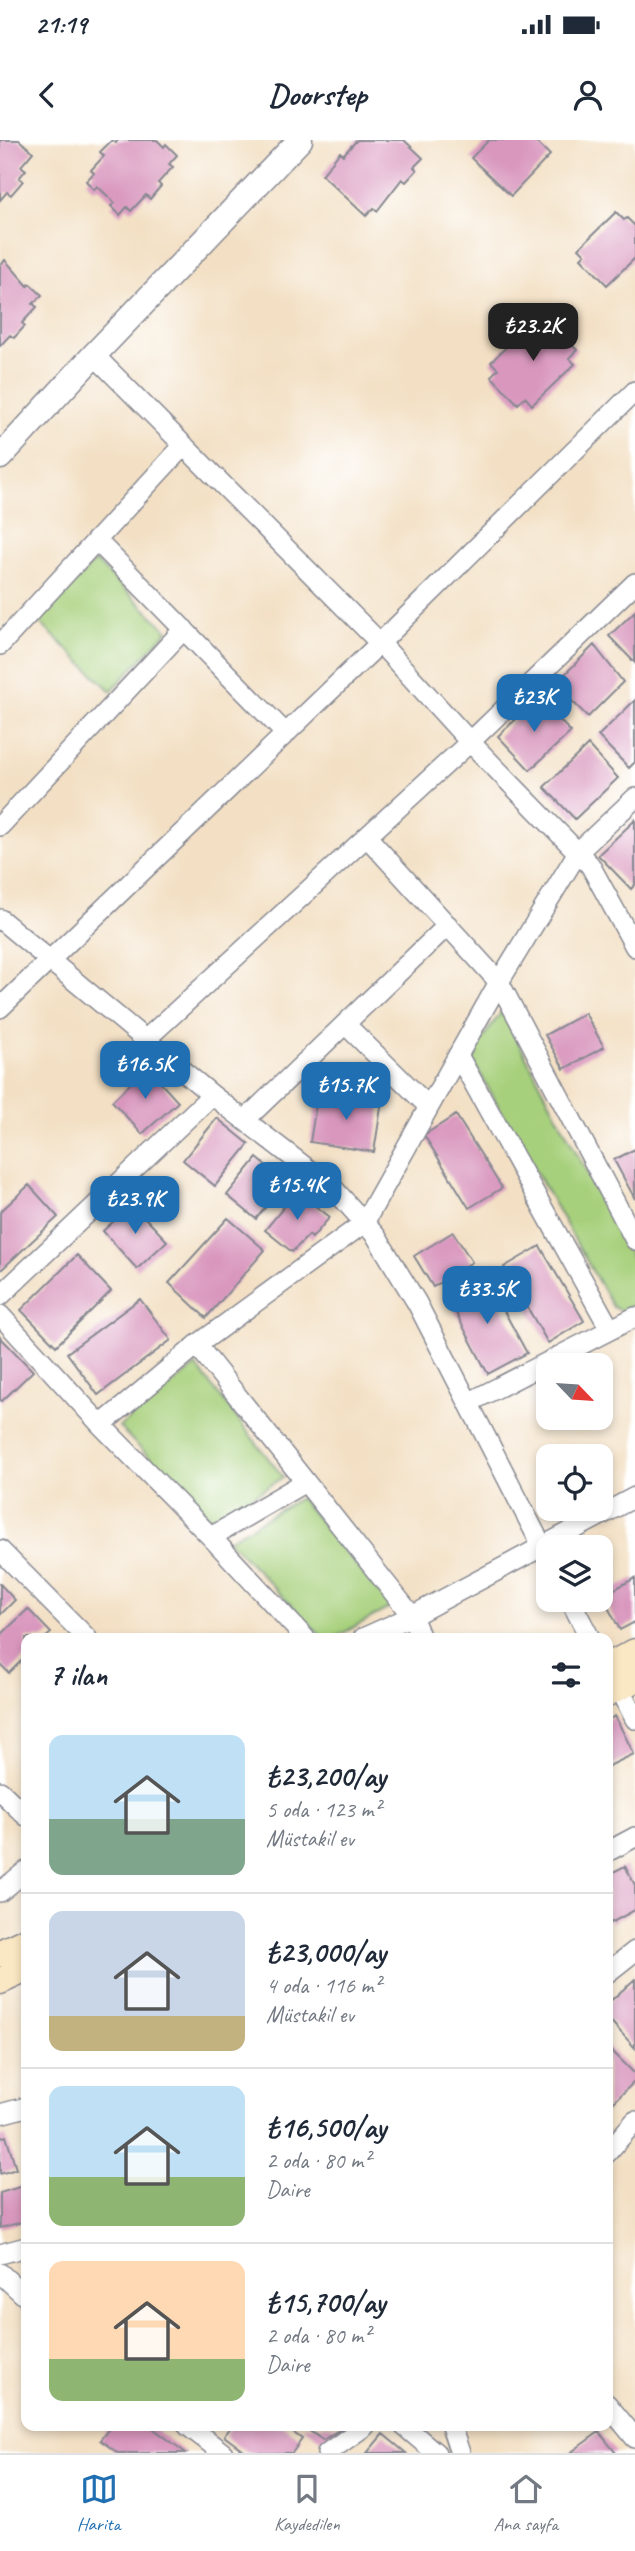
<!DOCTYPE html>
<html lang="tr">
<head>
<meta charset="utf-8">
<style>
	:root { --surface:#fff; --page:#f6f6f7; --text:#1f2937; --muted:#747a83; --line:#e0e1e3; --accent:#1f6fb2 }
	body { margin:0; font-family:Caveat,sans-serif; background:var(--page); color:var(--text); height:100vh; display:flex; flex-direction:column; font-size:26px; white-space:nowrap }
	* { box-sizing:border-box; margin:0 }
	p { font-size:23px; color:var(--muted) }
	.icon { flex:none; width:38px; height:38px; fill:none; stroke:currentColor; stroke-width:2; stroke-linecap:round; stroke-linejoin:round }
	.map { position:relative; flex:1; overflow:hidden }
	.sheet { position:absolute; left:21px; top:1493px; width:592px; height:798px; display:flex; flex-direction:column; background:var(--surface); border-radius:14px; box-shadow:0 4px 10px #0003 }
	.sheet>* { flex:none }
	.needle { width:46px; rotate:115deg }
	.tools { position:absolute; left:536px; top:1213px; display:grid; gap:14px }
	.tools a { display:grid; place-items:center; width:77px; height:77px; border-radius:14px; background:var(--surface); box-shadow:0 4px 10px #0003; font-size:35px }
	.price { position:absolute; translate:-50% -60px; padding:0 16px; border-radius:14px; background:var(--accent); color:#fff; font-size:23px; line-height:46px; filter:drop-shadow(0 2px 4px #0008) }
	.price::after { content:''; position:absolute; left:50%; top:42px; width:21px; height:16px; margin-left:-10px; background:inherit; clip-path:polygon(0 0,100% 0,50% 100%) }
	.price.active { background:#222; color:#fff }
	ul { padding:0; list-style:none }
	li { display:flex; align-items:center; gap:21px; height:175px; padding:0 28px }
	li+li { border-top:2px solid var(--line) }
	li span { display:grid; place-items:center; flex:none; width:196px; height:140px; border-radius:14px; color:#555 }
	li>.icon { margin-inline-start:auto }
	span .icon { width:84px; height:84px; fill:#fffc; stroke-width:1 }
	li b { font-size:30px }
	h2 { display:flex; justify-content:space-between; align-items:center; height:84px; padding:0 28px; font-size:30px }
	.status { display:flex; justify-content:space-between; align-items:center; height:49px; padding:0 35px; background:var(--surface); direction:ltr }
	.status svg { height:19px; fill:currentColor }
	header { display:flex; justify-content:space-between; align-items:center; height:91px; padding:0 28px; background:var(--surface); font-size:32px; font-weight:600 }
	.tab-bar { display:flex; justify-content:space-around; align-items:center; height:98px; border-top:2px solid var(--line); background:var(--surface); font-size:19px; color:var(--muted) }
	.tab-bar a { display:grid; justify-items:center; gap:4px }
	.tab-bar .active { color:var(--accent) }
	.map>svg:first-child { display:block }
	.green { fill:#a7d07c; stroke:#61806d; stroke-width:2 }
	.building { fill:#d997be }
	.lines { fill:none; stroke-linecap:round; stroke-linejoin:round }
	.minor-casing { stroke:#878891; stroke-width:22 }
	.tertiary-casing { stroke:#878891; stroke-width:27 }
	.secondary-casing { stroke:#878891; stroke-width:29 }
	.minor { stroke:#fff; stroke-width:19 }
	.tertiary { stroke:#fff; stroke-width:24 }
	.secondary { stroke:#fae7c3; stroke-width:26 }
</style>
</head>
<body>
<div class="status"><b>21:19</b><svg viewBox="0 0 49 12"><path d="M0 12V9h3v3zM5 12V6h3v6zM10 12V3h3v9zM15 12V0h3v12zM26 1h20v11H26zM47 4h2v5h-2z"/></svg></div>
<header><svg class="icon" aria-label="back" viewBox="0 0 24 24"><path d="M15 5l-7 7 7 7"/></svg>Doorstep<svg class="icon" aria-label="person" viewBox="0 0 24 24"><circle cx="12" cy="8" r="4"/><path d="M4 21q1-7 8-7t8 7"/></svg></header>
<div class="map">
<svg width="635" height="2313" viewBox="0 0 635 2313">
	<rect width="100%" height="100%" fill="#fff"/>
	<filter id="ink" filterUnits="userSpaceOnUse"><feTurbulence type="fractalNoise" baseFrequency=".0143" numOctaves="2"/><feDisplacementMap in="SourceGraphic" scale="14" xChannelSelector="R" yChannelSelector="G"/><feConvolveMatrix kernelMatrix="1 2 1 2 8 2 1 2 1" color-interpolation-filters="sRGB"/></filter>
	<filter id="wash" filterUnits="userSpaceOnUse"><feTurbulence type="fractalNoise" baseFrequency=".00686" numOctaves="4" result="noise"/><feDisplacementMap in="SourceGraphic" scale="28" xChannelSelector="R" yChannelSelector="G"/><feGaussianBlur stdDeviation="1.57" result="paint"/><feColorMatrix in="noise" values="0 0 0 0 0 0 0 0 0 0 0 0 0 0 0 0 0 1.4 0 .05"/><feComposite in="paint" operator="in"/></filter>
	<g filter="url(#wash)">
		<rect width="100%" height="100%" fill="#f3e0c4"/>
		<path class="green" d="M95,421L168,491L111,551L38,481Z
			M502,871L635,1124V1165L621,1171L613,1167L470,916Z
			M196,1226L283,1337L213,1381L119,1287Z
			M300,1358L391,1467L334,1498H323L228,1400Z"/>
		<g id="blocks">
			<path class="building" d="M0,0H19L33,12L21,26L26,30L19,38L23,41L11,55L7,52L0,60Z
				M112,0L116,3L118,0H157L164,7L166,4L177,15L169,24L173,27L158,43L161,46L150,59L146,55L131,71L127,67L120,75L111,66L115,63L97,46L94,50L86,41L94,33L91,30L104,16L100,12Z
				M357,0H404L423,18L414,27L417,30L406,42L402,39L377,71L374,68L366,76L322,35L340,12L343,15Z
				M489,0H534L550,15L511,56L471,18Z
				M616,72L624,80L627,78L635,86V118L607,145L581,118L585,114L579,108Z
				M5,120L28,146L30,144L42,155L33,164L37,167L22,183L25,186L14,198L10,195L0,206V126Z
				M533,181L541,189L548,181L577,210L569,218L575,224L532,265L525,257L518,264L491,236L498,229L491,222Z
				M635,471V523L609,496Z
				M594,505L623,542L588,577L555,544Z
				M538,558L571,592L530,630L498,596Z
				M635,560V622L629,628L598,596Z
				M588,605L618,638L575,679L544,647Z
				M635,680V745L631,749L598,715Z
				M585,873L604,907L564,929L545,895Z
				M147,928L178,962L142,994L112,961Z
				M318,952L382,961L374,1012L310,1002Z
				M456,975L502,1048L469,1068L424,995Z
				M217,978L249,1004L215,1046L183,1020Z
				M635,1009V1059L614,1020Z
				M257,1018L286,1042L256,1079L227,1055Z
				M29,1045L58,1077L0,1131V1072Z
				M296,1052L330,1077L312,1098L309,1095L292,1112L265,1090Z
				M132,1064L167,1101L137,1129L103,1091Z
				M228,1078L265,1110L206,1178L169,1143Z
				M453,1092L472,1122L433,1147L414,1116Z
				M540,1106L584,1181L548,1203L504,1127Z
				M77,1115L111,1151L56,1206L21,1170Z
				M486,1138L527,1213L488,1234L448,1158Z
				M140,1159L171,1200L98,1255L67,1213Z
				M0,1197L33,1231L2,1261L0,1260Z
				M635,1438V1482L620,1490L602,1456Z
				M0,1444L15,1460L0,1475Z
				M28,1469L51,1493L45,1498H26V1516L9,1533L0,1524V1496Z
				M615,1576L634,1614L607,1627V1580Z
				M625,1726L635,1745V1770L611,1783L607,1775V1735Z
				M635,1839V1908L607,1877V1864Z
				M607,1906L635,1934V1941L607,1969Z
				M6,1996L16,2029L0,2034V1998Z
				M26,2045V2081L0,2088V2053Z
				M111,2286H150L186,2313H118L100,2300Z
				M232,2286H284L302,2299L292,2313H247L224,2296Z
				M302,2286H345L323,2300Z
				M599,2292L616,2313H570Z
				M383,2294L406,2313H367Z"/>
		</g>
	</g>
	<g filter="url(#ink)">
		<use href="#blocks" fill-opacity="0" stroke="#878891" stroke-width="2"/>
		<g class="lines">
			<g class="minor-casing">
				<path id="minor" d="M94,215L380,503L470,602L590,725L635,807
					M96,400L286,594
					M0,505L184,305
					M0,686L184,489
					M367,697L499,842L635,1100
					M0,779L212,955L335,1050L376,1096L417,1163L548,1418
					M0,868L380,503L635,251
					M345,884L429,967
					M145,900L470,602L635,443
					M458,915L610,1189
					M245,980L448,785
					M0,1156L212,955
					M0,1175L101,1285L211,1397L305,1498
					M197,1205L412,1476L421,1498
					M468,1263L635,1177
					M101,1285L197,1205L364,1083L499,842L578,712L635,658
					M211,1397L305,1342
					M0,1410L87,1498
					M570,1460L590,1498
					M363,1498L412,1476L635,1357
					M619,1547L635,1579
					M0,1651L26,1676
					M607,1712L635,1697
					M0,1752L26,1731
					M607,1833L635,1811
					M0,1974L26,1967
					M607,2013L635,1981
					M0,2114L26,2107
					M0,2133L26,2157
					M607,2264L635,2298
					M188,2286L223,2313
					M404,2286L436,2313
					M451,2286L460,2313
					M327,2313L365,2286"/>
			</g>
			<g class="tertiary-casing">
				<path id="tertiary" d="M0,317L94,215L300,0"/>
			</g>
			<g class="secondary-casing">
				<path id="secondary" d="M607,1527L635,1512
					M607,1553L635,1539
					M0,1813L26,1801
					M0,1841L26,1829"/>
			</g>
			<use href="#minor" class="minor"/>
			<use href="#tertiary" class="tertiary"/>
			<use href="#secondary" class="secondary"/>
		</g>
	</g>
</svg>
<div class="tools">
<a><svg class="needle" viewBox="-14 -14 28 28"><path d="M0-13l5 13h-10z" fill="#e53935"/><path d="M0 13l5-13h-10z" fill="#747a83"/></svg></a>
<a><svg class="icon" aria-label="locate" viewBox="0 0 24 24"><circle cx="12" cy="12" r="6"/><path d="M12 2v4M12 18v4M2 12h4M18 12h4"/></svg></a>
<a><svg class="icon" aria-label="layers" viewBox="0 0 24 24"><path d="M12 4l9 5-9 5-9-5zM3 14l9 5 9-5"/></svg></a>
</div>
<b class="price active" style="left:533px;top:223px">₺23.2K</b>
<b class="price" style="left:534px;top:594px">₺23K</b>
<b class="price" style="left:145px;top:961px">₺16.5K</b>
<b class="price" style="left:346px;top:982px">₺15.7K</b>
<b class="price" style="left:297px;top:1082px">₺15.4K</b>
<b class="price" style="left:135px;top:1096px">₺23.9K</b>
<b class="price" style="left:487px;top:1186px">₺33.5K</b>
<section class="sheet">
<h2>7 ilan<svg class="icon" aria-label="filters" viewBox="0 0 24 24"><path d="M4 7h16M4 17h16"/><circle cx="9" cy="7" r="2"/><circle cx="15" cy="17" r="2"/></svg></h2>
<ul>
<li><span style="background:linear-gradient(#bfe0f5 60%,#7fa58c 0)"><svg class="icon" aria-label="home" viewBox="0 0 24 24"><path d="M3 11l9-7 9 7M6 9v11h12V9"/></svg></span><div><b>₺23,200/ay</b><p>5 oda · 123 m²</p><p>Müstakil ev</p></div></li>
<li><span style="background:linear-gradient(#c9d6e8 75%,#c2b280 0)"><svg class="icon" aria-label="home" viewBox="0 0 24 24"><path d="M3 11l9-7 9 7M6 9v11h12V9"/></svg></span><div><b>₺23,000/ay</b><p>4 oda · 116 m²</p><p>Müstakil ev</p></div></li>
<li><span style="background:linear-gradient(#bfe0f5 65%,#8fb573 0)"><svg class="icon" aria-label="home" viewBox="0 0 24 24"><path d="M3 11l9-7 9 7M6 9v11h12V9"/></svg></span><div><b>₺16,500/ay</b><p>2 oda · 80 m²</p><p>Daire</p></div></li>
<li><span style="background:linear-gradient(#ffd9b3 70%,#8fb573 0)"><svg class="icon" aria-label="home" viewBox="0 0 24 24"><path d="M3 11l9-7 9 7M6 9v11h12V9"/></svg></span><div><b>₺15,700/ay</b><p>2 oda · 80 m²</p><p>Daire</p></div></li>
</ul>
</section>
</div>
<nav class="tab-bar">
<a class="active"><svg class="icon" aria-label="map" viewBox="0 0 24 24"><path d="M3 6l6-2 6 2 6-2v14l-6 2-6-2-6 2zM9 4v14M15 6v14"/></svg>Harita</a>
<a><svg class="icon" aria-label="saved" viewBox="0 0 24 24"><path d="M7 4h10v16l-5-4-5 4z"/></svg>Kaydedilen</a>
<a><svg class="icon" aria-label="home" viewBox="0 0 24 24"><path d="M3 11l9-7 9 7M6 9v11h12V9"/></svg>Ana sayfa</a>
</nav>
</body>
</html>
